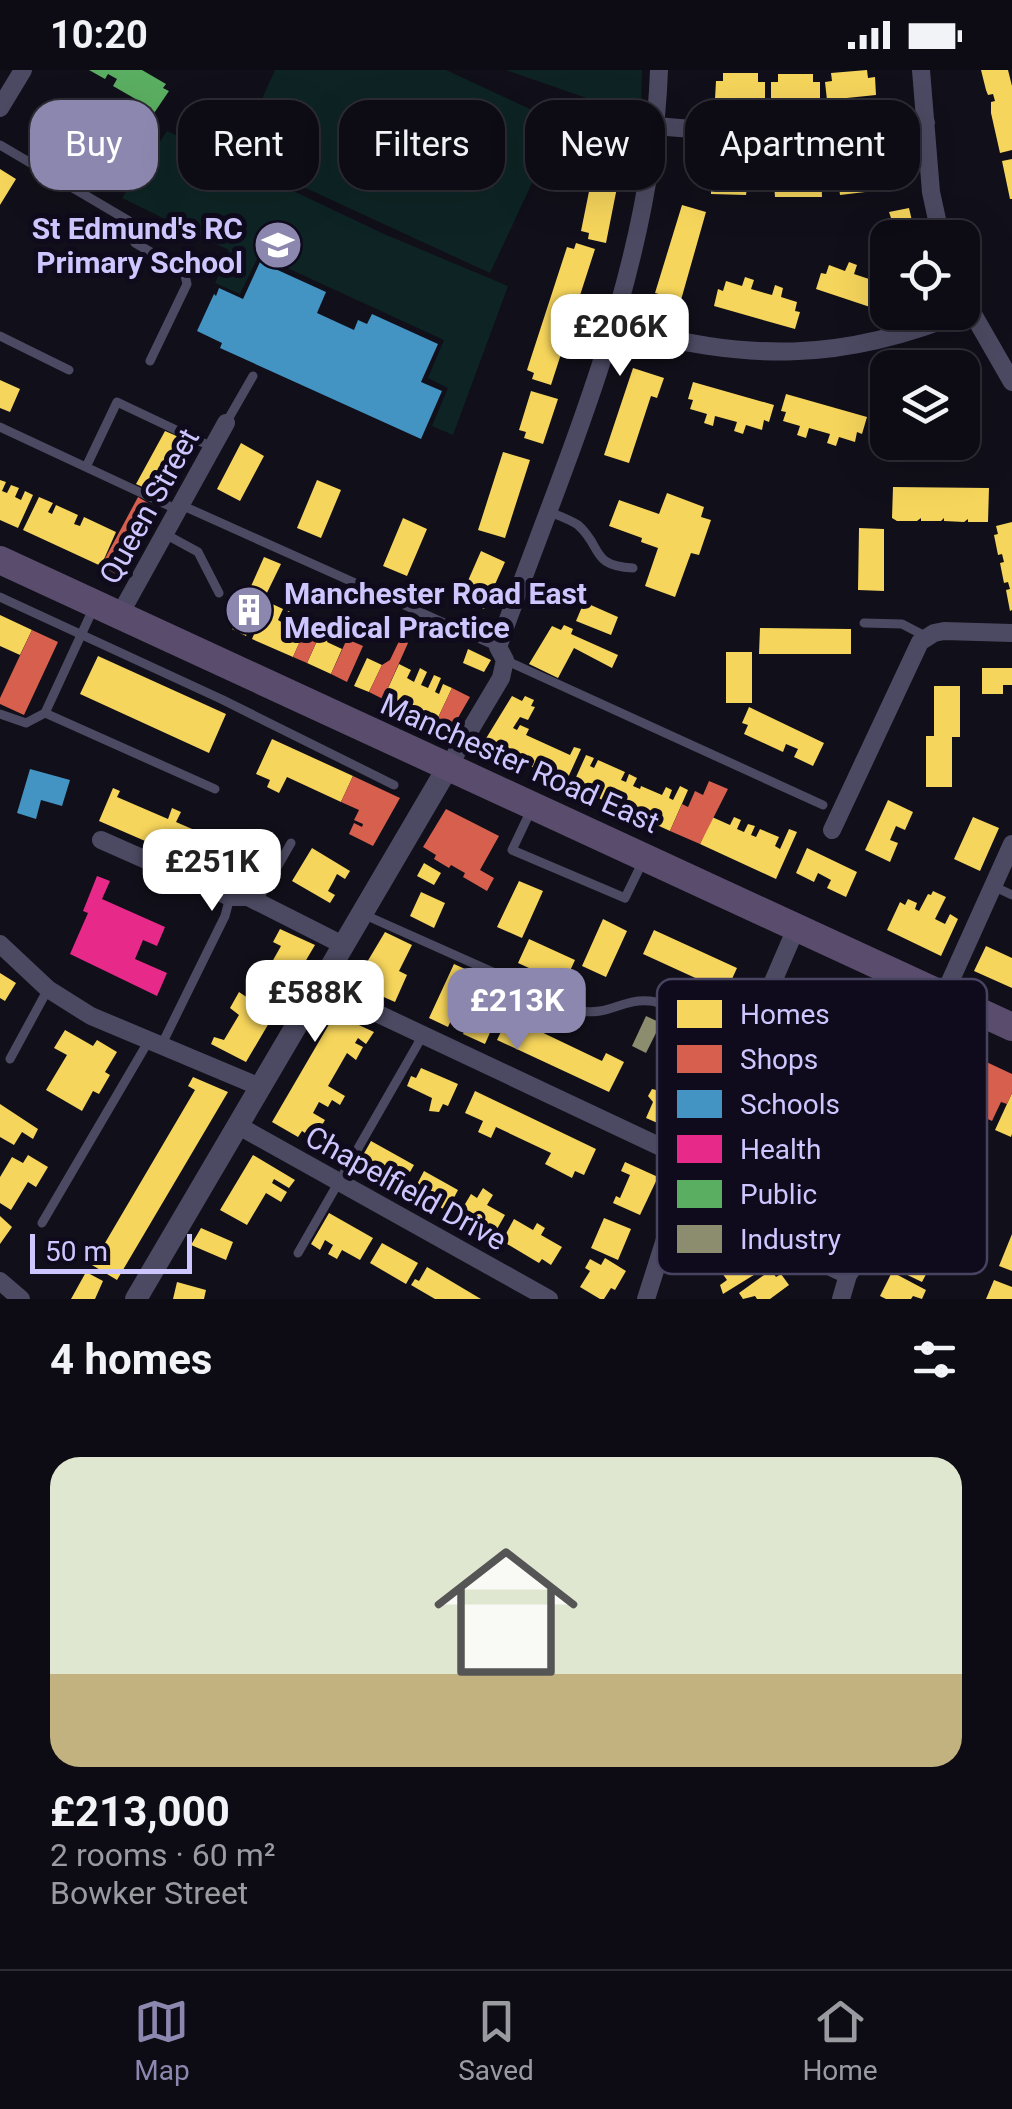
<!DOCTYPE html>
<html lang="en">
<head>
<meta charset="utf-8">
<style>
	:root { --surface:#0d0b13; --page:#1b1921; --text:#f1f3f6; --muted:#9a9ba0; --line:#2d2b33; --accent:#8c87ae }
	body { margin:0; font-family:Roboto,sans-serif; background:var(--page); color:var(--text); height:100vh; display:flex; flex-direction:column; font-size:38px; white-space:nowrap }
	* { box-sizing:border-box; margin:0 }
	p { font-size:32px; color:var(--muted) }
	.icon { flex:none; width:55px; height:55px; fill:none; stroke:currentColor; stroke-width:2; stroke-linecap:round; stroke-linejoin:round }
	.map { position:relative; height:1229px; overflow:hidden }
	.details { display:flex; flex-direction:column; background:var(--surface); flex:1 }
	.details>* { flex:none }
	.guide { position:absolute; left:30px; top:30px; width:952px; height:90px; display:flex; gap:20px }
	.controls { position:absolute; left:870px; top:150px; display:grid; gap:20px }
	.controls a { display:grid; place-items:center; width:110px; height:110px; border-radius:20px; background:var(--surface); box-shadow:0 10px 40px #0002,0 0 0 2px var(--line); font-size:50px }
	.scale { position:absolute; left:30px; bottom:25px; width:162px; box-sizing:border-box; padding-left:10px; border:5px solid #cec7ff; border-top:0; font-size:28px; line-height:35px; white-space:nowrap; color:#cec7ff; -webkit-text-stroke:8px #0f0b1d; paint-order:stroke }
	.price { position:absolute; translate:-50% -85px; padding:0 22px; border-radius:20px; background:#fff; color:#222; font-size:32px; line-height:65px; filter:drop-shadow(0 2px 5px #0008) }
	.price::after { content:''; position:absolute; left:50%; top:60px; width:30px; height:22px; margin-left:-15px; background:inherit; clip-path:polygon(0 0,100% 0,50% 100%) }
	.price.active { background:var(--accent); color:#fff }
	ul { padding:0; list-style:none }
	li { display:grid; align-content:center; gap:20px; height:530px; padding:0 50px }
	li+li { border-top:2px solid var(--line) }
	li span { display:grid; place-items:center; height:310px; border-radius:30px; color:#555 }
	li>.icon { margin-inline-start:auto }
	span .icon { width:180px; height:180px; fill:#fffc; stroke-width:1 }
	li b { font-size:42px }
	h2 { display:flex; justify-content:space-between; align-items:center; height:120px; padding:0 50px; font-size:42px }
	.pill { padding:0 35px; border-radius:30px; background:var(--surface); box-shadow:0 10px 40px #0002,0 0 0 2px var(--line); font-size:35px; line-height:90px }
	.pill.active { background:var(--accent); color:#fff }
	.status { display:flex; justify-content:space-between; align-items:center; height:70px; padding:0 50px; background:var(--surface); direction:ltr }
	.status svg { height:28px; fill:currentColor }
	.dock { display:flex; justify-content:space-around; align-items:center; height:140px; border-top:2px solid var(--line); background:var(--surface); font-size:28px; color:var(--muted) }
	.dock a { display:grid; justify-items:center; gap:5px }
	.dock .active { color:var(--accent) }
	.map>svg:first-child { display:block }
	.green { fill:#0e2424 }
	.homes { fill:#f6d55c }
	.shops { fill:#d6604d }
	.schools { fill:#4393c3 }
	.health { fill:#e7298a }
	.public { fill:#5aae61 }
	.industry { fill:#8c8c6e }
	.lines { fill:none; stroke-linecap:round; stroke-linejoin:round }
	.service { stroke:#4c4a62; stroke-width:9 }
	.minor { stroke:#4c4a62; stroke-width:18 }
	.tertiary { stroke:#4c4a62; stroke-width:22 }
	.primary { stroke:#594c6c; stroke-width:28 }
	.labels { text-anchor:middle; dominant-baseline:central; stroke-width:10; stroke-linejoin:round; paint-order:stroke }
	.poi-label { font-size:30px; font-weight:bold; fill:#cec7ff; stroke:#0f0b1d; text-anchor:end }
	.street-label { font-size:30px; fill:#cec7ff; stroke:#0f0b1d }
	.key { fill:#0f0b1d; stroke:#484361; stroke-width:2.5 }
	.key-label { font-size:28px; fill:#cec7ff }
</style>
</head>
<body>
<div class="status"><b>10:20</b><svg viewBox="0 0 49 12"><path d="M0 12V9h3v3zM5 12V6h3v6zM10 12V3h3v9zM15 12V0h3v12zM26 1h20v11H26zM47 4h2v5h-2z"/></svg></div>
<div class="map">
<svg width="1012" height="1229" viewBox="0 0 1012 1229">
	<rect width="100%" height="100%" fill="#110f19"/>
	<path class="green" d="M275,0H446L560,53L490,203L236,86Z
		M506,0H642L641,39L595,31Z
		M167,61L384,164L508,216L453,365L432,356L448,318L428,308L444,270L259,185L240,224L215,213L229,180L122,128Z"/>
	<path class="homes" d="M867,0L868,8L875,7L876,25L827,30L825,12L832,11L831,3Z
		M981,0H1008L1012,16V80L1000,83L991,43V32L995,31L993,24L988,25L986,20Z
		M723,3H758V12H765V30L715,29L716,11H723Z
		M778,4H813V12H820V30H771V12H778Z
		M598,77L624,82L606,173L588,169L589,163L581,161Z
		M1012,89V129H1010L1002,91Z
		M885,92L887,112H881L882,120L840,125L839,117L833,118L831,97Z
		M705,97L754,99V117H747L746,125L711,124V115H704Z
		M0,99L16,109L0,135Z
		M796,99H821L822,127H775L774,112H768V100Z
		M682,135L706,142L681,230L655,223Z
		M909,138L916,168H887L883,150L891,148L889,142Z
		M576,173L595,179L551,315L532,309L534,303L527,300L567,177L574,179Z
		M849,192L857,195L854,204L875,211L878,202L887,205L884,214L888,215V243L816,219L821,203L826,204L829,195L845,201Z
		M745,207L754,210L751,219L772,225L775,215L783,218L781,227L797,232L795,241L800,242L795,259L714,236L718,219L723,221L726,211L742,216Z
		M929,279L976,297L970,312L962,309V298H930L924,294Z
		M633,298L664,308L657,328L651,326L629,393L604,385Z
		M886,306H888V349L875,346Z
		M0,310L20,319L10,342L0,338Z
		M693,312L774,335L769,352L764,350L762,360L746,355L743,364L734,361L737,352L715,346L713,356L704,353L707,344L690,339L693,330L688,329Z
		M531,321L558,329L543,374L524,368L526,362L519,360Z
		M786,324L867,347L862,364L857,362L855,372L839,367L836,376L827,373L830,364L809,358L806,368L797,365L800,356L783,351L786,342L781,341Z
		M165,361L193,373L163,426L136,414Z
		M241,373L264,386L240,431L217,419Z
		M503,382L530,390L505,468L478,460Z
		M0,410L6,412L2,421L7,423L11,415L19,418L15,427L21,430L25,421L33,425L18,458L0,450Z
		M317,410L341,420L321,468L297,458Z
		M893,417L989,418L988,452H968V449L964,452L944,451V448L941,451H921V448L917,451H897L892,448Z
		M667,423L704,437L701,447L711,450L699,485L691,483L675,527L645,516L658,478L641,472L642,468L609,456L619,430L659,444Z
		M39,427L53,433L48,442L52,444L56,435L78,445L74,454L80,456L84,447L116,462L101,496L23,460Z
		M403,448L427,459L407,506L383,496Z
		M1012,452V540L1010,541L1006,520L1010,519L1008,512L1004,513L1000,493L1004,492L1002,484L998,485L994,465L998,464L996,456Z
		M859,458L884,459V521L858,520Z
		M481,481L505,492L484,539L460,529Z
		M264,487L281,494L246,566L232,559Z
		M268,532L283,539L278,550L283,553L288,541L296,545L291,556L296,559L301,547L309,551L293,587L252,569Z
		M584,532L618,547L611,565L576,551Z
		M0,545L32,560L20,585L0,576Z
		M325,553L334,557L327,572L342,579L331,604L307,593Z
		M564,555L573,559L571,564L618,585L612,598L574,578L558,608L529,594L552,556L561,560Z
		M760,558L851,559V584H759Z
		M468,579L491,590L484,602L463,593Z
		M726,582H752V633H726Z
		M98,586L226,644L209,683L80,624Z
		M367,588L382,595L369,622L354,616Z
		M399,594L411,600L407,608L414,612L420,598L427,602L421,615L428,618L434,605L441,608L435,622L439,624L443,614L452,618L436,652L383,629Z
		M982,598H1012V615H1003V624H982Z
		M934,616H960V667H952V717H926V666H934Z
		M512,626L522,631L525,626L534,630L531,636L535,637L528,650L520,647L513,658L517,660L520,655L529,659L526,665L570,685L574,677L581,679L566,712L482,675Z
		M749,637L824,673L813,696L794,687L798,679L786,674L783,682L744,664L748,655L742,653Z
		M272,669L353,706L341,732L287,707L279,723L267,717L270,710L256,704Z
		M586,685L594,688L590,696L594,698L598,690L625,702L621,710L626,712L629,704L637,708L633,716L640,719L641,716L662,725L666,717L672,720L669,728L673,730L680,716L688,720L670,761L572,716Z
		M113,718L120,721L117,727L168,749L172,738L181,742L176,752L254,786L242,813L99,751Z
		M888,730L913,742L905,760L896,756L890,770L898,773L890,792L865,780Z
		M712,747L730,755L734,747L741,750L737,759L744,762L748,754L755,756L751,765L756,767L760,759L767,762L779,767L775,776L780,779L789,759L797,762L776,809L700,774Z
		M973,747L999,758L980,801L954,789Z
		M312,778L350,801L345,809L337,804L333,812L328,821L335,825L330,833L292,811Z
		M807,778L857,802L846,827L827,818L831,810L818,803L814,812L796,803Z
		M424,793L441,803L434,815L417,806Z
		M519,811L543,821L522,868L497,857Z
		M933,821L946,827L935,849L945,854L950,844L958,849L941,886L887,860L900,832L905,835L908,829L917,833L915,839L919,841L928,824L931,825Z
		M421,822L445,833L434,858L410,846Z
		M603,849L627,861L606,907L582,896Z
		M280,859L315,875L246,992L211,974L214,967L224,970L239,945L230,938L239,922L248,928L259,915L247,909L251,901L263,908L281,876L273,872Z
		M654,860L737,898L726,922L643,884Z
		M385,862L412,875L399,901L407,905L395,932L354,914Z
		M529,869L575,890L564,914L518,893Z
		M986,876L1012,888V918L974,901Z
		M454,894L511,920L510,923L518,927L510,944L500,940L485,974L463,964L468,953L453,946L448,957L429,948Z
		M0,903L16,913L5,931L0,928Z
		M335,944L374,962L366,974L358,968L355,973L363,977L356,990L347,983L328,1016L345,1026L340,1035L332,1030L328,1037L319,1032L313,1043L325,1050L314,1069L302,1061L298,1067L272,1052Z
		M508,947L525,955L528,949L538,953L535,959L602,991L606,983L624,992L609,1022L497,970Z
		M65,960L93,976L97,970L117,982L105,1002L110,1005L99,1024L93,1021L82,1041L46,1020L67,985L54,978Z
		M421,998L458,1014L448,1036L443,1034L439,1042L429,1041L432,1028L407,1016L411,1006L416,1008Z
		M673,1004L697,1015L676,1061L646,1048L653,1032L648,1026L652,1019L664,1022Z
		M193,1007L228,1022L117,1210L92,1195L195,1020L188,1016Z
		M475,1021L596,1079L584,1105L575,1101L572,1108L545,1094L551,1083L496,1057L491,1068L478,1062L483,1051L465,1043Z
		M1012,1023V1064L1011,1067L995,1060Z
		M0,1034L38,1059L33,1069L22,1062L14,1075L0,1067Z
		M371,1071L414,1095L402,1116L368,1097L371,1092L362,1087Z
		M28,1085L48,1097L36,1117L28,1112L11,1140L0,1133V1107L12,1087L23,1093Z
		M253,1085L295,1110L289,1118L274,1109L272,1113L287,1122L281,1132L266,1123L247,1155L220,1140Z
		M625,1092L658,1107L640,1145L613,1133L616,1126L620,1128L630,1105L621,1101Z
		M424,1101L458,1120L447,1141L413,1122Z
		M483,1118L493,1125L487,1135L505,1145L493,1166L458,1146L471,1124L477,1128Z
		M329,1143L373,1168L360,1190L342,1180L337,1189L328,1184L333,1175L325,1170L320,1180L311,1174Z
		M0,1146L12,1157L0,1174Z
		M604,1148L631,1159L618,1190L591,1178Z
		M514,1149L533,1160L537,1153L545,1158L541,1165L562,1177L551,1195L542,1189L539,1193L502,1171Z
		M201,1158L233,1172L226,1190L191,1175Z
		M1012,1164V1201L999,1196Z
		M382,1173L418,1193L406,1214L370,1193Z
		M900,1175L933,1191L922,1212L897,1200L901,1193L894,1189Z
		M745,1186L757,1203L723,1224L720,1215L727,1210L722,1203L729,1198L725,1193L733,1187L737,1191Z
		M605,1188L626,1201L615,1220L611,1218L604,1229H600L580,1217L590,1201L585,1198L590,1189L601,1195Z
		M427,1197L444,1207L481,1229H435L411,1215L415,1209L419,1211Z
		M771,1200L776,1207L781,1204L789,1215L770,1229H757L755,1226L743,1229L739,1223Z
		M86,1202L103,1211L95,1229H71Z
		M892,1202L926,1220L922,1229L913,1226L911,1229H886L880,1226Z
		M994,1210L1012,1217V1229H986Z
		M177,1212L206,1220L204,1229H173Z"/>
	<path class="shops" d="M138,427L155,437L133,474L128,471L116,504L101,496Z
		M316,552L324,555L307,593L293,587L304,562L310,564Z
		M32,560L58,572L24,645L0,634V628Z
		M347,569L363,576L347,612L331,604Z
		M400,569L408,573L383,629L369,622L382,595L390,590Z
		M452,618L470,627L451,660L436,652Z
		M353,706L400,728L373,776L349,764L354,753L362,757L363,754L354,750L359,740L341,732Z
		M709,711L728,719L700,774L670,761L682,734L688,737L695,721L703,725Z
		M446,739L499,766L480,800L494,808L487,821L463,807L465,803L451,795L449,798L434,789L436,785L423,777Z
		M963,981L1012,1004V1023L1007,1034L1001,1032L992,1051L979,1045L983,1037L976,1034L968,1052L946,1037L954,1021L944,1016Z"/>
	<path class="schools" d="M260,192L326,222L317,243L354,260L358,250L367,254L372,244L438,274L421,312L442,321L421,369L220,278L222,273L197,261L214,224L216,226L219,218L243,229Z
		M30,699L70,710L62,736L41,730L36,749L17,743Z"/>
	<path class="health" d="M97,806L110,811L102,829L165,857L157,876L143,870L135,889L167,903L157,926L70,884L88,843L83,841Z"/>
	<path class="public" d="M89,0H142L166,14L163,18L169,21L150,49L141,44L146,35L113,16L117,9L108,4L105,9Z"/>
	<path class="industry" d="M646,946L661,953L646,983L632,976Z"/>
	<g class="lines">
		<path class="service" d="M0,75L129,151L135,173L184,201L187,214L150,291
			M0,266L69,300
			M226,353L253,306
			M0,357L178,440
			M86,397L117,332L212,377
			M181,435L498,577
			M547,441C557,445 569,449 578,455C603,477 590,496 633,498
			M165,464L198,482L219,523
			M0,527L221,629L394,715
			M94,537L45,643L215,719
			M864,553L902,554L927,567
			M505,590L823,735
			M0,644L26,653L45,643
			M532,738L512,780L625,828L642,793
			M993,816L1012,825
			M257,832L291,773
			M365,845L580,941C608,946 624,928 650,931C671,933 723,965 744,975
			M161,976L225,846L230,827
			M10,989L48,919
			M42,1153L148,972
			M298,1183L423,965"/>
		<path class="minor" d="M921,0L931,122L941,168
			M0,38L23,0
			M656,56C748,65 835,63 926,53
			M962,225L1012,312
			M614,256C748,291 840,294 969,240
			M119,546L226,353
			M448,697L501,608L505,590L498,577C565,389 652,202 659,0
			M832,760L920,572L934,563L944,561L1012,563
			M101,770L230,827H248L343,875
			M0,874L48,919L91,946L260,1017
			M319,916L695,1093
			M944,925L1012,774
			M237,1055L549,1229
			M674,1141L723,1162L777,1172L848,1205
			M0,1211L21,1229
			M646,1229L674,1141L797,856
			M841,1229L848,1205L862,1184"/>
		<path class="tertiary" d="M136,1229L448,697"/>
		<path class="primary" d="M0,490L1012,957"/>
	</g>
	<defs>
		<g id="school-disc" transform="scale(2.5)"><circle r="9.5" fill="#8c87ae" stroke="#0f0b1d"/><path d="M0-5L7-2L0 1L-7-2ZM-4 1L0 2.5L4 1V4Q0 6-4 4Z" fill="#fff"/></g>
		<g id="building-disc" transform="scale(2.5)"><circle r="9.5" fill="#8c87ae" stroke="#0f0b1d"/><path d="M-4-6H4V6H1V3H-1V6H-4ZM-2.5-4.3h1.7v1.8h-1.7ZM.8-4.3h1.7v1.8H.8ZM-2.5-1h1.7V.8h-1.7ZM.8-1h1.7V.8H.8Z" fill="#fff"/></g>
	</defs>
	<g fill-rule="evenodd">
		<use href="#school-disc" x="278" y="175"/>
		<use href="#building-disc" x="249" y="540"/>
	</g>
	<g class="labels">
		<g class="poi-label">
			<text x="243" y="158">St Edmund's RC<tspan x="243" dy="34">Primary School</tspan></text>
			<text x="284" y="523" text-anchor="start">Manchester Road East<tspan x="284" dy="34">Medical Practice</tspan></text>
		</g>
		<g class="street-label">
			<text transform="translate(149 436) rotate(-61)">Queen Street</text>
			<text transform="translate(520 693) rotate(24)">Manchester Road East</text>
			<text transform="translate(406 1118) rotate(29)">Chapelfield Drive</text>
		</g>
	</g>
	<rect x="657" y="909" width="330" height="295" rx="15" class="key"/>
	<rect x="677" y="930" width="45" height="28" fill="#f6d55c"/>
	<rect x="677" y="975" width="45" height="28" fill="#d6604d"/>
	<rect x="677" y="1020" width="45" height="28" fill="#4393c3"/>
	<rect x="677" y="1065" width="45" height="28" fill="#e7298a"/>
	<rect x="677" y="1110" width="45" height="28" fill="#5aae61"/>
	<rect x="677" y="1155" width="45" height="28" fill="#8c8c6e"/>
	<g class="key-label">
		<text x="740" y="954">Homes</text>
		<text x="740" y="999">Shops</text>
		<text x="740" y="1044">Schools</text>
		<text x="740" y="1089">Health</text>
		<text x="740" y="1134">Public</text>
		<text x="740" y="1179">Industry</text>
	</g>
</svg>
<div class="controls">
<a><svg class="icon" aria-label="locate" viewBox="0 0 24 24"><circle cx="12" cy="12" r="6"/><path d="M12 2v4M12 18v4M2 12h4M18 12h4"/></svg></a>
<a><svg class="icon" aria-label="layers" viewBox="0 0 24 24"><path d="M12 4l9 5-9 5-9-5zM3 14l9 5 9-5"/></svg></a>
</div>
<div class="scale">50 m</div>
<b class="price" style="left:620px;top:309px">£206K</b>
<b class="price" style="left:212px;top:844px">£251K</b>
<b class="price" style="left:315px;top:975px">£588K</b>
<b class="price active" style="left:517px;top:983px">£213K</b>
<div class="guide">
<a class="pill active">Buy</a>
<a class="pill">Rent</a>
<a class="pill">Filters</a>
<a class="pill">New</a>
<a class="pill">Apartment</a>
</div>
</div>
<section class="details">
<h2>4 homes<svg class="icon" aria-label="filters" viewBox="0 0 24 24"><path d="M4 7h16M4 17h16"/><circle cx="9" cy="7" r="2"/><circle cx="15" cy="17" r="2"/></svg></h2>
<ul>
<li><span style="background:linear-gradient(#dfe7d0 70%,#c2b280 0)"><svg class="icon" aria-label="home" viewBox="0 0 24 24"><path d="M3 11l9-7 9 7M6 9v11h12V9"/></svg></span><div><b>£213,000</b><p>2 rooms · 60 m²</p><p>Bowker Street</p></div></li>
</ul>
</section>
<nav class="dock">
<a class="active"><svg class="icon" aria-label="map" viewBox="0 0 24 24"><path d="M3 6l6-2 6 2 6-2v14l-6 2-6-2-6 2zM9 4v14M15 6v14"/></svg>Map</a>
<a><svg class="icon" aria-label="saved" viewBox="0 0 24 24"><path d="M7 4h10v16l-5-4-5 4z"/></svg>Saved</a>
<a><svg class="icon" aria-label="home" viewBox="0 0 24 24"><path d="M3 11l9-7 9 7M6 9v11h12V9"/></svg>Home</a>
</nav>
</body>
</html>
